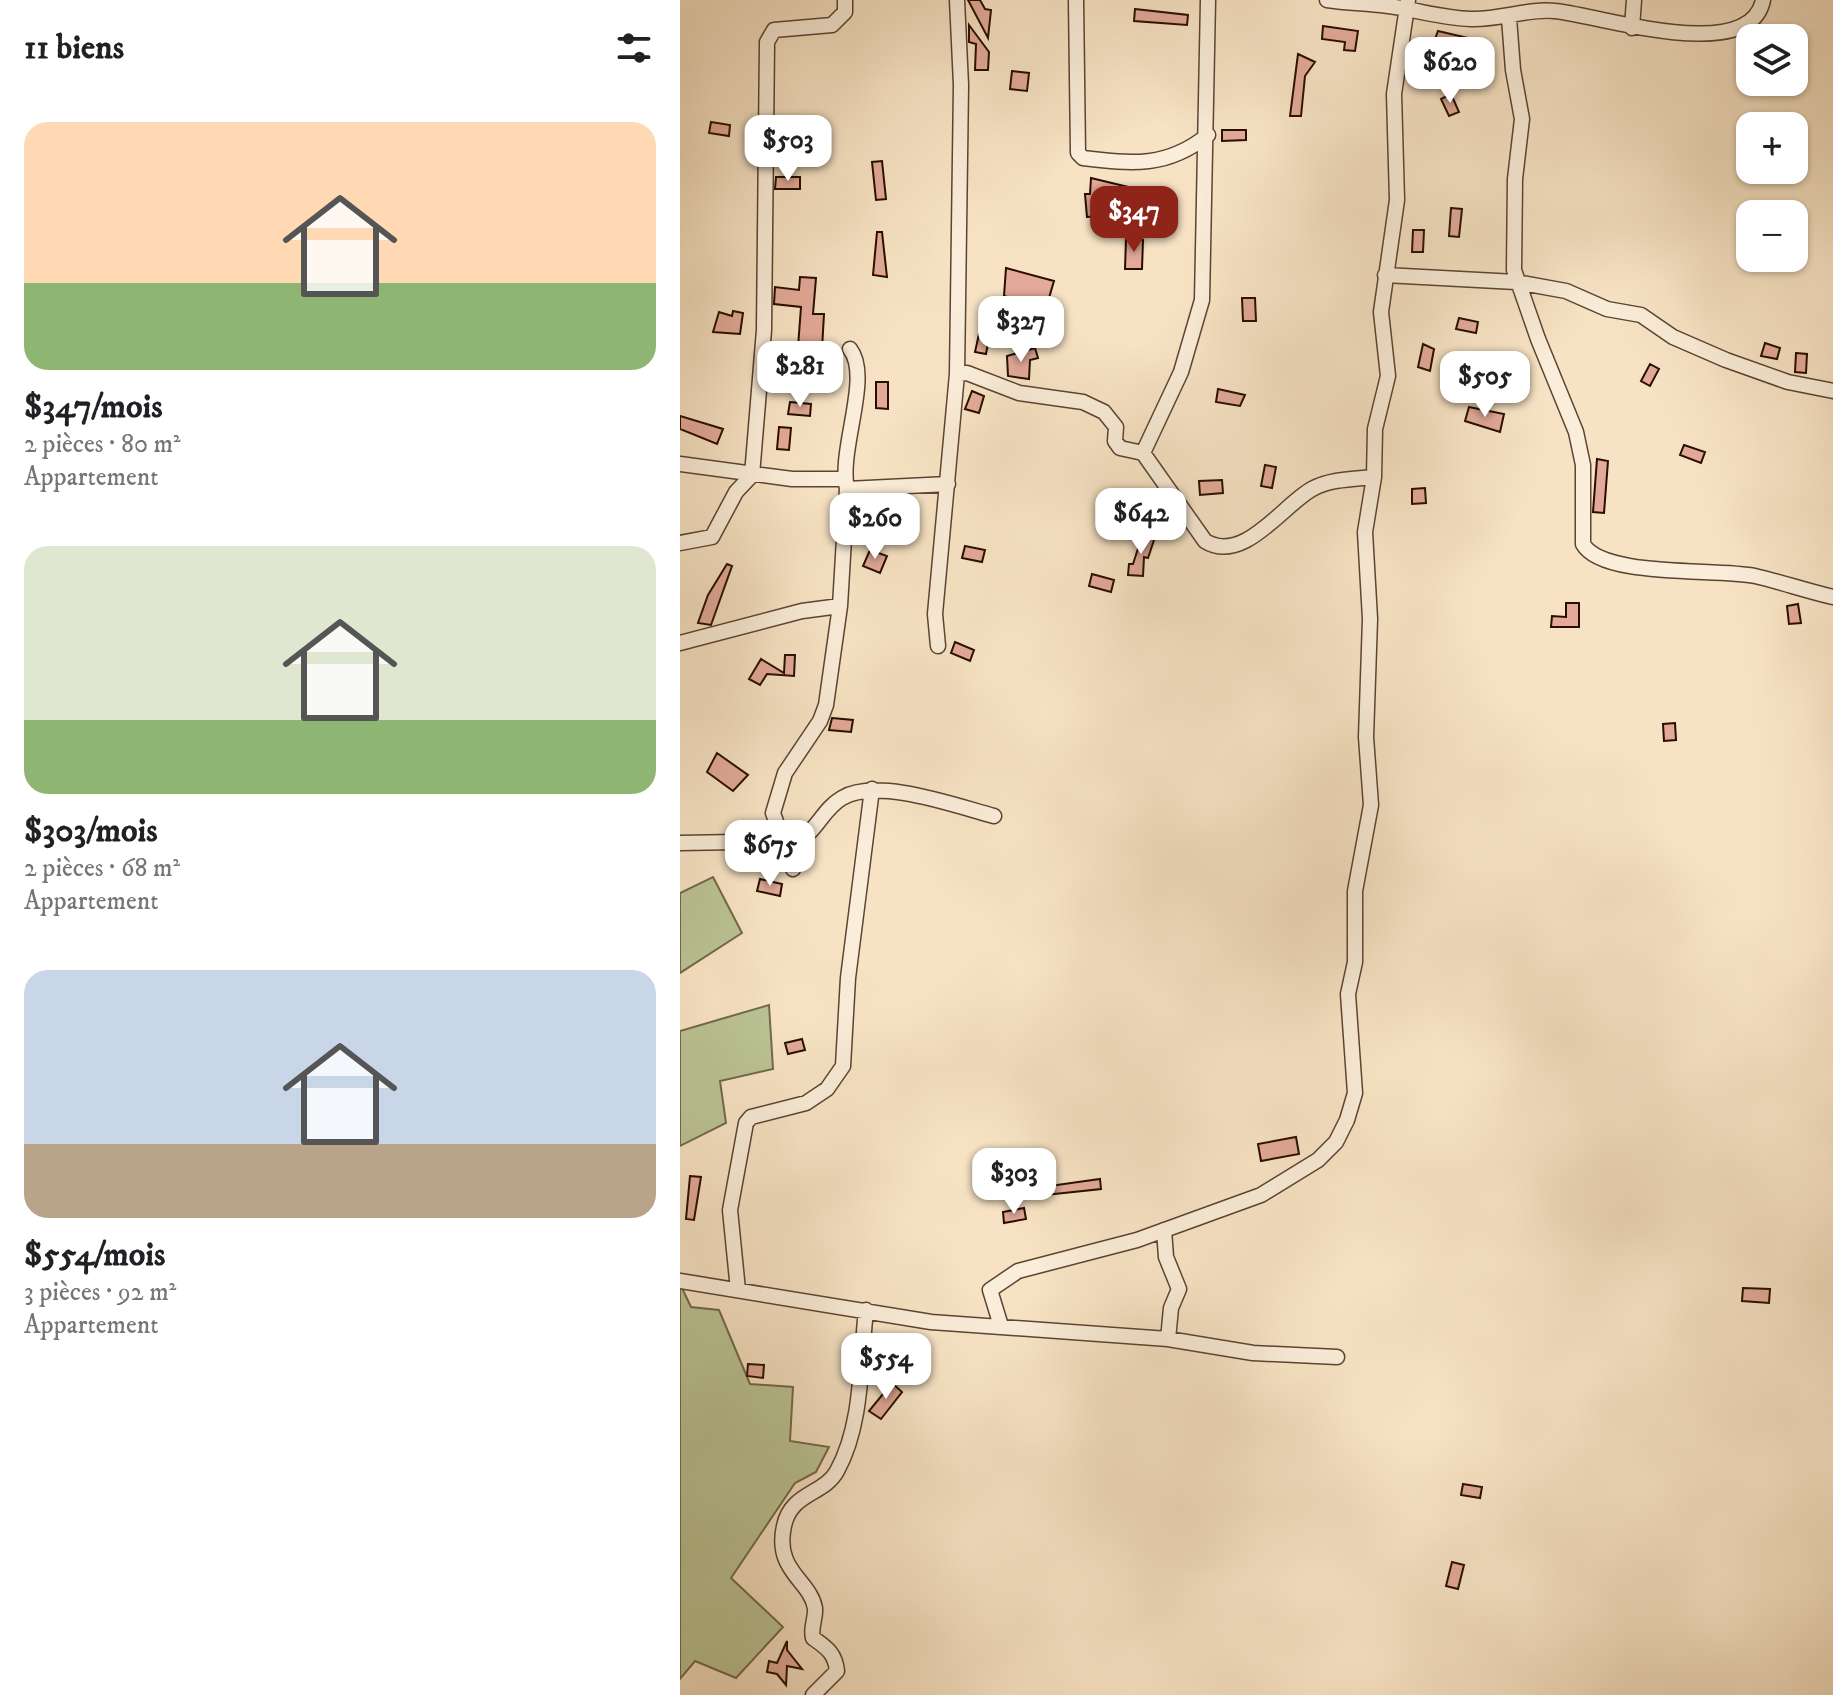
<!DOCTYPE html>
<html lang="fr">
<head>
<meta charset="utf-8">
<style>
	:root { --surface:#fff; --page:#f6f6f6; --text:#202124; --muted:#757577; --accent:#8f2418 }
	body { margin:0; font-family:"IM FELL DW Pica",serif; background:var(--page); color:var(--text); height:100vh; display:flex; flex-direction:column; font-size:30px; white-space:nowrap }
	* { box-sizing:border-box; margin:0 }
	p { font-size:26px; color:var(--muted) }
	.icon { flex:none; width:44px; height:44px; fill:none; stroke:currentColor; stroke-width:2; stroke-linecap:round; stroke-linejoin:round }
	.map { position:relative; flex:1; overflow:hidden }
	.sheet { display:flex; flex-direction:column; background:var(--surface); width:680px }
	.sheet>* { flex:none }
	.fabs { position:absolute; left:1056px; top:24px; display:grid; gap:16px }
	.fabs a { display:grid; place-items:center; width:72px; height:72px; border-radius:16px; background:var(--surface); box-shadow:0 2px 6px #0004; font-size:40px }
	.price { position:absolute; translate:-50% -68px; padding:0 18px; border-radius:16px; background:#fff; color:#222; font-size:26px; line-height:52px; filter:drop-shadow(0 2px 4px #0008) }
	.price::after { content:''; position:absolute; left:50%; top:48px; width:24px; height:18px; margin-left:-12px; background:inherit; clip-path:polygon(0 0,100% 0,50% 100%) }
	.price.current { background:var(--accent); color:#fff }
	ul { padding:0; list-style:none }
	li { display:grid; align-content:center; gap:16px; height:424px; padding:0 24px }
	li span { display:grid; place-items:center; height:248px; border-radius:24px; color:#555 }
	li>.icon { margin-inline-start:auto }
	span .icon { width:144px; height:144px; fill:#fffc; stroke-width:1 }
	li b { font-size:34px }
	h2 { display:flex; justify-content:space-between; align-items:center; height:96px; padding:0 24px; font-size:34px }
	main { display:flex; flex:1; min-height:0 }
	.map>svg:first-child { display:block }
	.green { fill:#bbc495; stroke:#72694b; stroke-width:2 }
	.building { fill:#e3aa99; stroke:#280e01; stroke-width:2 }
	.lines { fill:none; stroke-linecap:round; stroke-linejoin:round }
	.street-casing { stroke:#5c4332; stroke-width:17 }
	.street { stroke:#faedd9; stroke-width:14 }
</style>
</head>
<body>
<main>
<section class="sheet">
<h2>11 biens<svg class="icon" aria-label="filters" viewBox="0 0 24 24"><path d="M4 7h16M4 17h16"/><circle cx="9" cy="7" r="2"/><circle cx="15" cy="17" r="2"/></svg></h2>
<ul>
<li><span style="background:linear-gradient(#ffd9b3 65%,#8fb573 0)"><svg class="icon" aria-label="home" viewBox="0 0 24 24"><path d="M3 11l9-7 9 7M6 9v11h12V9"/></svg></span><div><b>$347/mois</b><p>2 pièces · 80 m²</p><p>Appartement</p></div></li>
<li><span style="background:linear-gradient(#dfe7d0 70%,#8fb573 0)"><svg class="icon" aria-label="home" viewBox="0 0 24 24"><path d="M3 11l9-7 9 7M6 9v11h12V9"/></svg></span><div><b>$303/mois</b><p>2 pièces · 68 m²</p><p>Appartement</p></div></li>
<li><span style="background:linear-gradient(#c9d6e8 70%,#b9a48a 0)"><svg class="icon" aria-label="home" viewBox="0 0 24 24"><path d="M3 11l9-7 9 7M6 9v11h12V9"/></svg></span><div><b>$554/mois</b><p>3 pièces · 92 m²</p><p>Appartement</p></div></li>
</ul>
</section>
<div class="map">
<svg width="1153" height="1695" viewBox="0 0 1153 1695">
	<rect width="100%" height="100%" fill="#f7e3c4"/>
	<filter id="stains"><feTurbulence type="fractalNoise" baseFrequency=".0025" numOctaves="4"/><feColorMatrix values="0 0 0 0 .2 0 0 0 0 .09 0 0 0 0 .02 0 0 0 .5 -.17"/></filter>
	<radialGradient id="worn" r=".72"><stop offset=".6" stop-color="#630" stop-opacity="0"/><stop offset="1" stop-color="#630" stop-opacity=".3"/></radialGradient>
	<path class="green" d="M33,877L62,933L0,973V893Z
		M89,1005L93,1069L40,1081L46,1123L0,1146V1031Z
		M0,1284L11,1307L39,1310L70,1384L113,1387L110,1441L149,1447L136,1472L115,1483L51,1578L103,1627L56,1678L15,1661L0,1679Z"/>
	<path class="building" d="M288,0H300L305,9L311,10L308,38Z
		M455,9L508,15L507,25L454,21Z
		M289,25L309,52L308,70H295L296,44L289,42Z
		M643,26L678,31L675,51L664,50L665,42L642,39Z
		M758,31L788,38L784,57L751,50Z
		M618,54L635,62L625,76L621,116H610Z
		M332,71L349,73L347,91L330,89Z
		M771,94L779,112L769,116L761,99Z
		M31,122L50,125L49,136L29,133Z
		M542,130H566V140L542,141Z
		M202,161L206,199L196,200L192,162Z
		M96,177H120V189H95Z
		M411,178L461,190L460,204L453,200L448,216L419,209L420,216L407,217L405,194H410Z
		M771,208L782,209L779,237L769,236Z
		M733,230H744L743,252H732Z
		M197,232H202L207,277L193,275Z
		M446,239L463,240L462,269H445Z
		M326,268L374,281L366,308L324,296Z
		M120,277L136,278L133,314H144L142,349L118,347L121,307L94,304L95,287L119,290Z
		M562,298H575L576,321H563Z
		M53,311L63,313L60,334L33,332L39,312L52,316Z
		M779,318L798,322L796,333L776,329Z
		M310,333L306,354L295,352L299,334Z
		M1085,343L1100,348L1097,359L1081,356Z
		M743,344L754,349L750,371L738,367Z
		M355,348L358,358L350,360L349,379L328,376L327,356Z
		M1116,353L1127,354L1126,373L1115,372Z
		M970,364L979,369L970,386L961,381Z
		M196,382H208V409L196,408Z
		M538,389L565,395L560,406L536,402Z
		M292,391L304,396L299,413L285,409Z
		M110,402L131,404L130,416L108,414Z
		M789,407L824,414L820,432L785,421Z
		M0,416L43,429L37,444L0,429Z
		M99,427L111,428L109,450L97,449Z
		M1004,445L1025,452L1021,463L1000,455Z
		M917,459L928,461L924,513L913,512Z
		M585,465L596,467L592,488L581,486Z
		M542,480L543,493L520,495L519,481Z
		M745,488L746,503L732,504V489Z
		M463,533L475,537L468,558L464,557L463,576L448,575L449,564H453Z
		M285,546L305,550L302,562L282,558Z
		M190,550L207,556L200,573L183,566Z
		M47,564L52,566L31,625L18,623L28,595Z
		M412,574L434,580L431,592L409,586Z
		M886,603H899V627H871L872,616L886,617Z
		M1118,604L1121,623L1109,624L1107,606Z
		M275,642L294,650L290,661L271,653Z
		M105,655H115L114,676L87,674L80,685L69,679L81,659L104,673Z
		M152,718L173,720L171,732L149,730Z
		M995,723L996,740L984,741L983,724Z
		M37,753L68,775L53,791L27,772Z
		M80,879L102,884L100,896L77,891Z
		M122,1039L125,1050L108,1054L105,1043Z
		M616,1137L619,1154L581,1161L578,1144Z
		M10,1176L21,1177L14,1220L6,1219Z
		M420,1179L421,1189L356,1196L355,1188Z
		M344,1208L346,1219L324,1223L323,1212Z
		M1063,1288L1090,1289L1089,1303L1062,1301Z
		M68,1364L84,1365L83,1378L67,1376Z
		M194,1366L215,1371L212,1381L191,1376Z
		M212,1383L222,1392L201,1419L189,1411Z
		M783,1484L802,1487L800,1498L781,1495Z
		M772,1562L784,1565L778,1589L766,1586Z
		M107,1641V1650L122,1669L107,1666L106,1685L97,1674L87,1672L89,1661L97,1663Z"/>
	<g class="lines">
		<g class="street-casing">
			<path id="street" d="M396,0L398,153L403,158C452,164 487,168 528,135
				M647,0C673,4 700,3 726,9C748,13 767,18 791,19C820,20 849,8 875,11C918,15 1070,66 1083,0
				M829,18L833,70L842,119L835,179L834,270L858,339L896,432L903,465V544C922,578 1037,568 1075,576C1101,582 1127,591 1153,597
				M952,28L954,0
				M705,275L836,282L886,291L927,309L961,315L993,337L1046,360L1108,382L1153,391
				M277,374L287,373L339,393L403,402L424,412L436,427L435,441L440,448L463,453L525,541C563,565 603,505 632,489C650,479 674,479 694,477
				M463,453L501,372L522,300L528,0
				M0,464L112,479H164
				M167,489L268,484
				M0,543L32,537L56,492L72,475L84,330L87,42L94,30L152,25L165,12V0
				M0,643L122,611L160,606
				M258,646L255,614L277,374L281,85L277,0
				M0,843L118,841C136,832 143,809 162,798C197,777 276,806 314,816
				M113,869L93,813L105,773L140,721L146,705L160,606L167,489C158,450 192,377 170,349
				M484,1230L486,1257L499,1289L491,1308L488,1339
				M0,1281L251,1322L488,1339L573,1353L657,1357
				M58,1290L50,1210L66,1123L71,1117L126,1103L147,1089L163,1066L168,978L192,789
				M321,1326L310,1290L338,1271L457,1240L581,1195L638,1160L656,1142L667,1120L675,1093L668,994L675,962V891L691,805L686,737L690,619L685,532L694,477L695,429L708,376L701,312L717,200L714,94L728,0
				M133,1695L157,1671C155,1653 147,1648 133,1638C130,1628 136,1619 135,1608C130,1580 94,1571 104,1526C111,1492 144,1495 157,1471C183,1424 180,1362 186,1310"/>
		</g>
		<use href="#street" class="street"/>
	</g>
	<rect width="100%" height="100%" filter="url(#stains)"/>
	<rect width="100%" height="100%" fill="url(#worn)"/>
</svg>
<div class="fabs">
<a><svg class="icon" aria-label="layers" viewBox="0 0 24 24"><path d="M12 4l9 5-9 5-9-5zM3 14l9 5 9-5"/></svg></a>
<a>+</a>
<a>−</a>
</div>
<b class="price" style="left:770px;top:105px">$620</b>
<b class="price" style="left:108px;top:183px">$503</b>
<b class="price current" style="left:454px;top:254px">$347</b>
<b class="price" style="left:341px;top:364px">$327</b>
<b class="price" style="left:120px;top:409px">$281</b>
<b class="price" style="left:805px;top:419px">$505</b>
<b class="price" style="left:461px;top:556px">$642</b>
<b class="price" style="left:195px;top:561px">$260</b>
<b class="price" style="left:90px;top:888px">$675</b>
<b class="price" style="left:334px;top:1216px">$303</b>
<b class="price" style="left:206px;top:1401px">$554</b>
</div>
</main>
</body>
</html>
